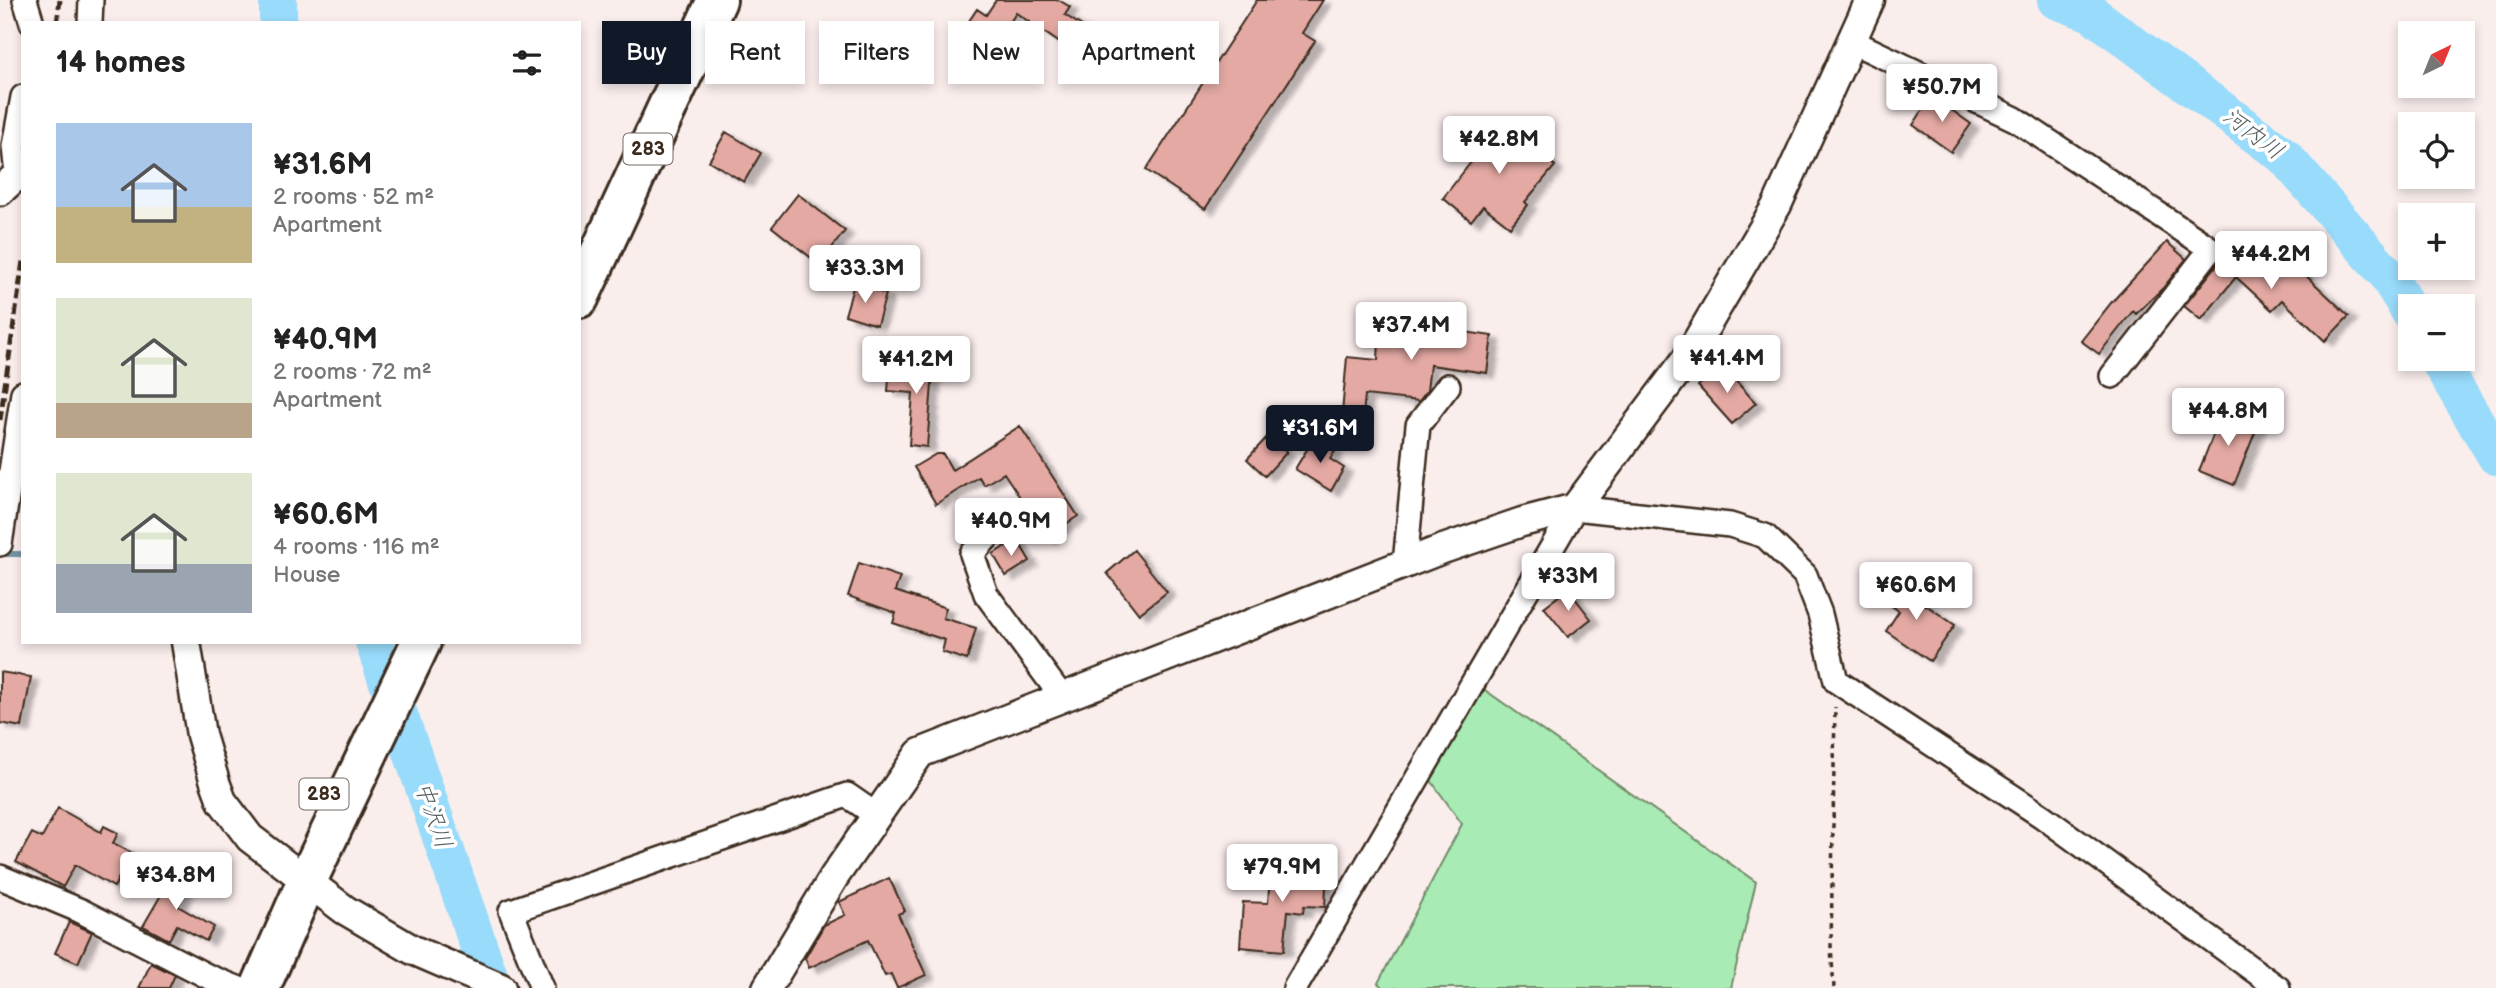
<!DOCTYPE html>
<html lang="en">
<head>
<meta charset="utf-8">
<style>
	:root { --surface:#fff; --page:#f2f2f2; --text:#222; --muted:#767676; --accent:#111827 }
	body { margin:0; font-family:"Balsamiq Sans","Klee One",sans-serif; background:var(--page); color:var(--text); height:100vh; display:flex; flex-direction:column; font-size:26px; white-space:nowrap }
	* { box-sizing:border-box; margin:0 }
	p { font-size:23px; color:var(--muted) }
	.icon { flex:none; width:38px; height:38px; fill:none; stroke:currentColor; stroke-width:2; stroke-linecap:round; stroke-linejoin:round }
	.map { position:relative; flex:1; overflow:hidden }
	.sheet { position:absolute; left:21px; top:21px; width:560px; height:623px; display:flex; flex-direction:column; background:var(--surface); border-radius:0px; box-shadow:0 4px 10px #0003 }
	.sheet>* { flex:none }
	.hud { position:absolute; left:602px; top:21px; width:665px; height:63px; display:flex; gap:14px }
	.needle { width:46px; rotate:43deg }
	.buttons { position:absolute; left:2398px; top:21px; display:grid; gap:14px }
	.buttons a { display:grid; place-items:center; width:77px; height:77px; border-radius:0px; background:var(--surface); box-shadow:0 4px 10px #0003; font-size:35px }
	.price { position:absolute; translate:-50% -60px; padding:0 16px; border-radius:7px; background:#fff; color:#222; font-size:23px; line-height:46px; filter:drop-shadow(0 2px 4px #0008) }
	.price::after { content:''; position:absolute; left:50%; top:42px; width:21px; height:16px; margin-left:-10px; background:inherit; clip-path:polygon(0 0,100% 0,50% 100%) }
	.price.selected { background:var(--accent); color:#fff }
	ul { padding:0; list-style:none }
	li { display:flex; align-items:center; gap:21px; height:175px; padding:0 35px }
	li span { display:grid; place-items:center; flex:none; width:196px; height:140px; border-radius:0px; color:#555 }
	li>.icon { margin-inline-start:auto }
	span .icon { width:84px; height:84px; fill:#fffc; stroke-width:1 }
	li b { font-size:30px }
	h2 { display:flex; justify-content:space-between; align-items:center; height:84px; padding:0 35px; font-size:30px }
	.chip { padding:0 24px; border-radius:0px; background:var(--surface); box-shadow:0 4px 10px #0003; font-size:24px; line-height:63px }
	.chip.selected { background:var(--accent); color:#fff }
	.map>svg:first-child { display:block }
	.green { fill:#a9ebb4; stroke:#728a69; stroke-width:2 }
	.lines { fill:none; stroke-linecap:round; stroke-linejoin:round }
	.stream { stroke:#7394a2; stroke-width:6 }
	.river { stroke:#98dbfa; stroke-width:38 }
	.building { fill:#e4a9a3; stroke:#3b2a1e; stroke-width:2; filter:url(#shadow) }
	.minor-casing { stroke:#3b2a1e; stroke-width:28 }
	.tertiary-casing { stroke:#3b2a1e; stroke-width:33 }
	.trunk-casing { stroke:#3b2a1e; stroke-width:44 }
	.path { stroke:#3b2a1e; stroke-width:3.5; stroke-dasharray:5 5; stroke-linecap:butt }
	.minor { stroke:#fff; stroke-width:23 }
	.tertiary { stroke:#fff; stroke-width:28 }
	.trunk { stroke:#fff; stroke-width:38 }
	.rail { stroke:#3b2a1e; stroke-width:5; stroke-dasharray:10 5; stroke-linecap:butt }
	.labels { text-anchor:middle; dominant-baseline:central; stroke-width:7; stroke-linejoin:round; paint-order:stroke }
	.shield { fill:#fff; stroke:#766a62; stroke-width:2 }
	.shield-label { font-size:19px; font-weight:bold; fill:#3b2a1e }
	.water-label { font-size:23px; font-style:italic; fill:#575f60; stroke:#fff }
</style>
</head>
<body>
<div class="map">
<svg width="2496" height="988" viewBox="0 0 2496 988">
	<defs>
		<filter id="shadow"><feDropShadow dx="8" dy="4.5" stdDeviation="2" flood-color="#0004"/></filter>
	</defs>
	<rect width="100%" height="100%" fill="#faeeed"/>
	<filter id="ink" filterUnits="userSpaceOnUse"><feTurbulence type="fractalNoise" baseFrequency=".0143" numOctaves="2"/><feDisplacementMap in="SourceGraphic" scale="14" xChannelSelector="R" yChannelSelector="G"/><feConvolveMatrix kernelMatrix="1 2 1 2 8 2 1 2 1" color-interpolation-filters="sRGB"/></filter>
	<g filter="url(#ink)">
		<path class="green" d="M1468,678L1756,882L1731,988H1383L1378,983L1462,824L1415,758Z"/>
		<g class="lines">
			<path class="stream" d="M0,554H23"/>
			<path class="river" d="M2056,0L2091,13L2284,156L2386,273L2410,312
				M278,23V0
				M2438,359L2496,456
				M374,642L493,988"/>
		</g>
		<path class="building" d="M996,0H1059L1070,7L1065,15L1088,30L1073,52L1016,13L989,55L959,36L977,9L986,15Z
			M1257,0H1323L1302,33L1315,41L1205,209L1146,170Z
			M1932,96L1971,124L1951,152L1913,125Z
			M1497,118L1555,166L1525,202L1528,205L1510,227L1483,206L1471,221L1443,198L1478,153L1472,148Z
			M726,132L761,153L744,182L709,161Z
			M798,194L845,231L819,264L772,227Z
			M2167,242L2186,259L2163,288L2136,314L2133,311L2099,354L2081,341L2111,303Z
			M2233,245L2266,271L2283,254L2349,316L2325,341L2282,300L2272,310L2236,277L2201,320L2184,306Z
			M854,284L886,294L877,325L845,315Z
			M1380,318L1418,319V325L1492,336L1487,373L1430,365L1427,391L1419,401L1365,395L1363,415L1342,413L1347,357L1378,360Z
			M916,357L934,359L927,447L909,445L913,393L888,391L890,366L913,368Z
			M1721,365L1756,403L1732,424L1698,386Z
			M2223,410L2258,425L2234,485L2199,471Z
			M1020,426L1078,516L1046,537L1004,473L984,485L979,477L936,504L914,467L936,454H943L952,470Z
			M1269,435L1287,452L1265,476L1247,459Z
			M1314,438L1335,451L1330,459L1344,468L1331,491L1295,469Z
			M1017,539L1030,561L1006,576L993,554Z
			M1134,550L1167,592L1139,614L1107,573Z
			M859,563L900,577L895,591L946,608L943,618L976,628L967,660L942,652L945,640L893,623L896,613L848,596Z
			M1891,581L1955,625L1930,661L1886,631L1899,611L1880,598Z
			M1568,589L1591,619L1568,637L1544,607Z
			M0,672L31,677L22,727L0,723Z
			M58,808L101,832L104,826L118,833L113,843L132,853L114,887L75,865L63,887L16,862L32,833L42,838Z
			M1271,862L1327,866L1325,907L1304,906L1303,913L1288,911L1284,951L1240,947L1243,902L1268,903Z
			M176,869L191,875L178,906L214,927L206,941L177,925L169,940L143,926Z
			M889,878L905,911L898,914L926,975L897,988L891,974L885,976L868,940L809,968L805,958L824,925L845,915L839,902Z
			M69,922L92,932L78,963L55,953Z
			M151,963L175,975L169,988H139Z"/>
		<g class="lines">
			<g class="minor-casing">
				<path id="minor" d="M25,0L32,23
					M90,23L91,0
					M1851,41L2015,119L2211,249L2112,376
					M17,175L14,146L23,97
					M1003,520L972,554L986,594L1062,697
					M0,544L23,393
					M1405,564L1418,425L1448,386
					M0,877L81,911L207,976L237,988
					M542,988L511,911L847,795L876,815
					M1295,988L1575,508L1730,525L1765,536L1805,575L1820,614L1836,681L2042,816L2278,988"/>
			</g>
			<g class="tertiary-casing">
				<path id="tertiary" d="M0,191L23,170
					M186,642L201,735L215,782L222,801L250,838L345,910L413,950L501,988
					M767,988L834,877L920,753L1440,550L1522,522L1575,508L1686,360L1777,205L1870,0"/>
			</g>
			<g class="trunk-casing">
				<path id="trunk" d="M579,298L717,0
					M260,988L306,883L421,642"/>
			</g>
			<path class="path" d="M1834,988L1831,947L1835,707"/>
			<use href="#minor" class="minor"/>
			<use href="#tertiary" class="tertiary"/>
			<use href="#trunk" class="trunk"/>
			<path class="rail" d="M57,23L60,0
				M0,420L23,261"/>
		</g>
	</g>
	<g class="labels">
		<g class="shield">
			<rect x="623.5" y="133.5" width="49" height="31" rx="5"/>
			<rect x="299.5" y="778.5" width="49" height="31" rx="5"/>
		</g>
		<g class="shield-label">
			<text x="648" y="149">283</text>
			<text x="324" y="794">283</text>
		</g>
		<g class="water-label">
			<text transform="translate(2253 134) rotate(37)">河内川</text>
			<text transform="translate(433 815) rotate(71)">中沢川</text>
		</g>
	</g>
</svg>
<div class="buttons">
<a><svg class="needle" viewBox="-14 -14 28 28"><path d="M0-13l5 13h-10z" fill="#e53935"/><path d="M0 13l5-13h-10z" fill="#767676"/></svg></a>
<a><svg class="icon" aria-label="locate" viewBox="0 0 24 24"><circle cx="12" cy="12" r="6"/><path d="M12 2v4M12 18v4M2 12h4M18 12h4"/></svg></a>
<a>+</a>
<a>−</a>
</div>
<b class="price" style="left:1942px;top:124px">¥50.7M</b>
<b class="price" style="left:1499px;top:176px">¥42.8M</b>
<b class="price" style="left:2271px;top:291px">¥44.2M</b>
<b class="price" style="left:865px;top:305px">¥33.3M</b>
<b class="price" style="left:1411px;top:362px">¥37.4M</b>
<b class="price" style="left:1727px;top:395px">¥41.4M</b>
<b class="price" style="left:916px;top:396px">¥41.2M</b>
<b class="price" style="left:2228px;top:448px">¥44.8M</b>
<b class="price selected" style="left:1320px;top:465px">¥31.6M</b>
<b class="price" style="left:1011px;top:558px">¥40.9M</b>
<b class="price" style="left:1568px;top:613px">¥33M</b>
<b class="price" style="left:1916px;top:622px">¥60.6M</b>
<b class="price" style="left:1282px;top:904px">¥79.9M</b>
<b class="price" style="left:176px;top:912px">¥34.8M</b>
<div class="hud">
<a class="chip selected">Buy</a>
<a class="chip">Rent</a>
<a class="chip">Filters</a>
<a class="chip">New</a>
<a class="chip">Apartment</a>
</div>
<section class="sheet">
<h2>14 homes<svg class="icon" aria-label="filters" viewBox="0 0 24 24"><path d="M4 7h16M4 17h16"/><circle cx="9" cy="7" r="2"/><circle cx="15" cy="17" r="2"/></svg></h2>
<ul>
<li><span style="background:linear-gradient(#a9c7e8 60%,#c2b280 0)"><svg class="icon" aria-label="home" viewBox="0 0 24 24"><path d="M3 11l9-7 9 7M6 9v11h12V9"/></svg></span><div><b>¥31.6M</b><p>2 rooms · 52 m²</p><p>Apartment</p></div></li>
<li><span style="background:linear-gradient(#dfe7d0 75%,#b9a48a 0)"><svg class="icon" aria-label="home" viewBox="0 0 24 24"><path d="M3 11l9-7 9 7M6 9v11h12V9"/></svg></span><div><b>¥40.9M</b><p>2 rooms · 72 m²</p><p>Apartment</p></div></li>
<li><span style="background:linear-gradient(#dfe7d0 65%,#9aa5b1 0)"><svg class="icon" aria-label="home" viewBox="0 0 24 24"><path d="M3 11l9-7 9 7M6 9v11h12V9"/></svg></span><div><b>¥60.6M</b><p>4 rooms · 116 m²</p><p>House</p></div></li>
</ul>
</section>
</div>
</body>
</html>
